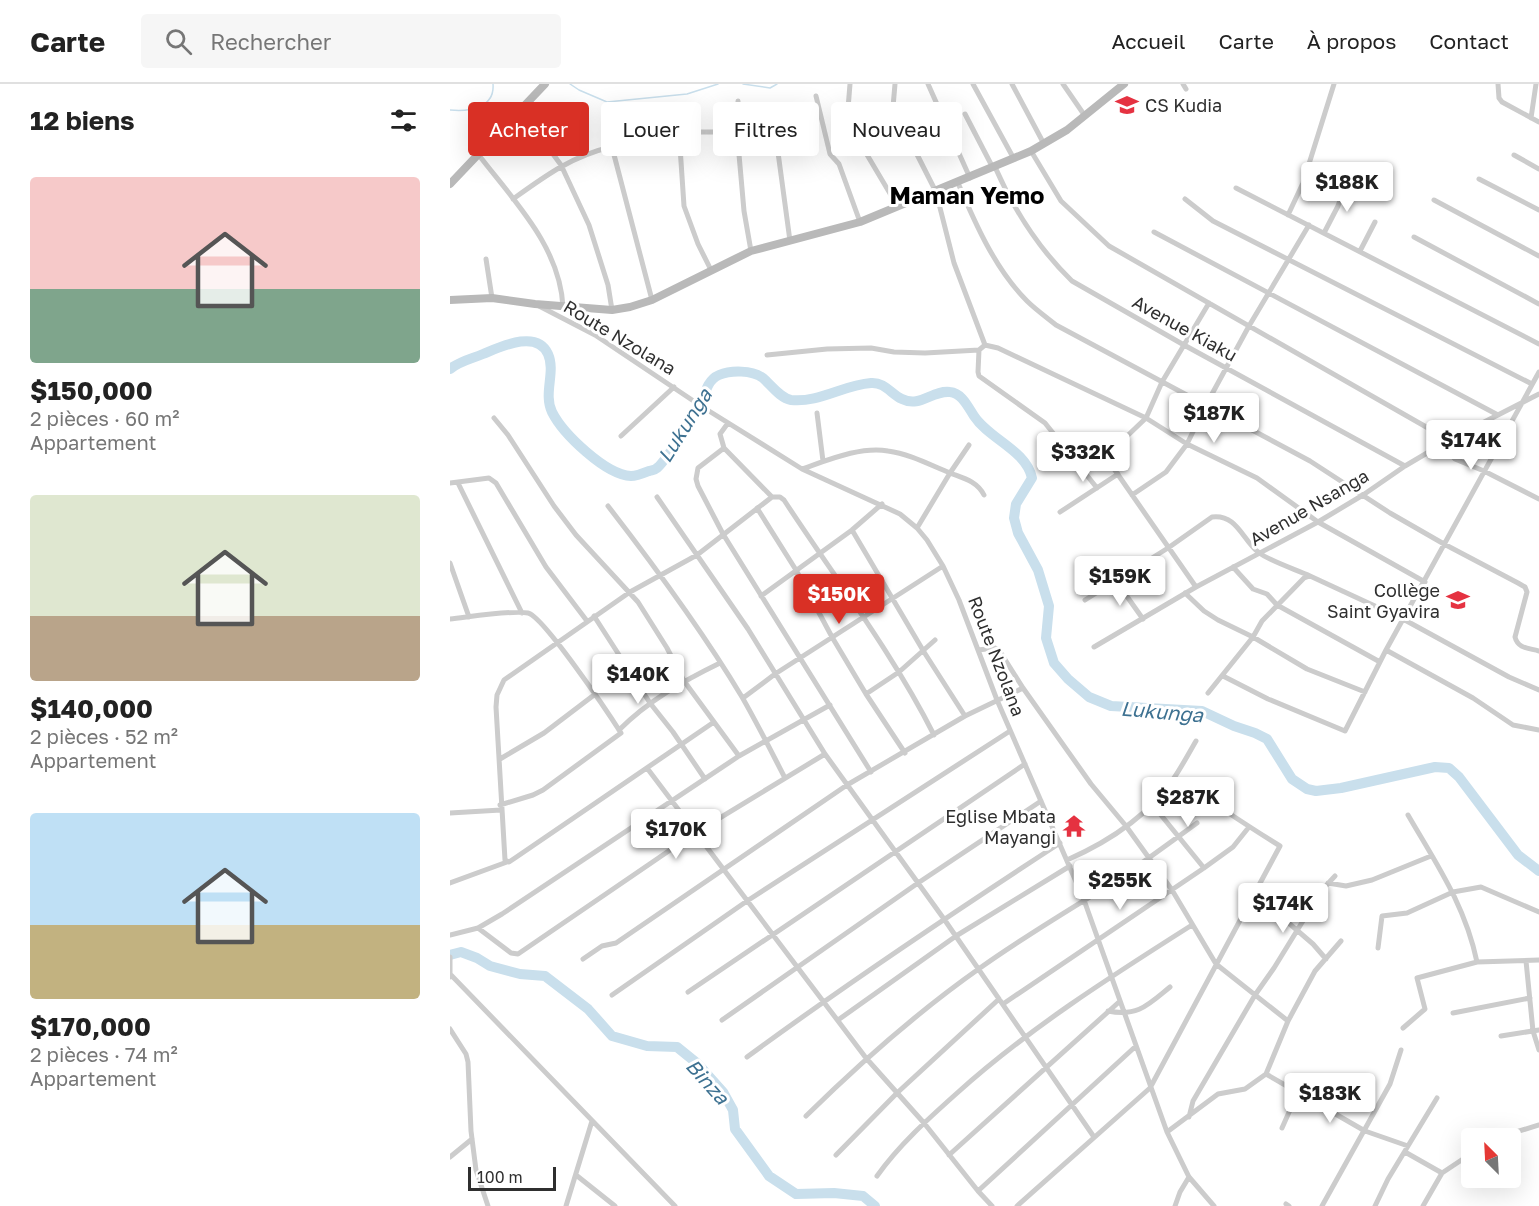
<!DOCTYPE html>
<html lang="fr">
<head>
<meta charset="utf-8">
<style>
	:root { --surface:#fff; --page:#f6f6f6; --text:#222; --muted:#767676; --line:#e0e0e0; --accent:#d93025 }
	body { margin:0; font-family:"Golos Text",sans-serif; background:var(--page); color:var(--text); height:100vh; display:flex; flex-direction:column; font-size:22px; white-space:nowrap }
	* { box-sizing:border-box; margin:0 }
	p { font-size:20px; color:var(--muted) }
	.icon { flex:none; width:33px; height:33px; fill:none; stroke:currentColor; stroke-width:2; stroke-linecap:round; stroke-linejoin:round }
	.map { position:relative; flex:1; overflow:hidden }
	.side { display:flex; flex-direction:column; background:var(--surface); width:450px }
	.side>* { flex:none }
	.guide { position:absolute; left:18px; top:18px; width:570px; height:54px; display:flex; gap:12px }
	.needle { width:39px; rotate:336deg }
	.controls { position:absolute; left:1011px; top:1044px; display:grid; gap:12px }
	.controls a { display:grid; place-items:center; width:60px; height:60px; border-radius:6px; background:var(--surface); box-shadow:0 6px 24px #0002; font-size:30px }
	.scale { position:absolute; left:18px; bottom:15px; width:88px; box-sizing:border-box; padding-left:6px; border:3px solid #2f2f2f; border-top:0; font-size:16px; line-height:21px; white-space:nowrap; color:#2f2f2f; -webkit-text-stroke:4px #fff; paint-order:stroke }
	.price { position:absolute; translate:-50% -51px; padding:0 14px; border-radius:6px; background:#fff; color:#222; font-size:20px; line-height:39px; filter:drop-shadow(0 2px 3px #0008) }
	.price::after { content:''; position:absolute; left:50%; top:36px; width:18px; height:14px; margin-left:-9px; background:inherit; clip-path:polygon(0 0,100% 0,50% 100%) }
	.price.active { background:var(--accent); color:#fff }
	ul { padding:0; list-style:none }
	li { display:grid; align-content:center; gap:12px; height:318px; padding:0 30px }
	li span { display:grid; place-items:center; height:186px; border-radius:6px; color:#555 }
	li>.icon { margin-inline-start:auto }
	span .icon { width:108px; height:108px; fill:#fffc; stroke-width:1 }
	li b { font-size:26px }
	h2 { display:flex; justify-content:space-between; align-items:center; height:72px; padding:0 30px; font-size:26px }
	.chip { padding:0 21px; border-radius:6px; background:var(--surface); box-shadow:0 6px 24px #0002; font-size:21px; line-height:54px }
	.chip.active { background:var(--accent); color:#fff }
	header { display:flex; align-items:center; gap:36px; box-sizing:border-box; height:84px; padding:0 30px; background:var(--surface); border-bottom:2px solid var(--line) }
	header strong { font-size:28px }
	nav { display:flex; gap:33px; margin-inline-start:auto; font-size:21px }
	.search { width:420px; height:54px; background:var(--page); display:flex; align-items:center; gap:15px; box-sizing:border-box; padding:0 21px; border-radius:6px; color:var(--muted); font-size:22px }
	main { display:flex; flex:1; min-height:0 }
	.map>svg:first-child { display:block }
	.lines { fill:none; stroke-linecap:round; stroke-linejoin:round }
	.stream { stroke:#c9dfec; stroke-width:1.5 }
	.river { stroke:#c9dfec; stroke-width:10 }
	.street { stroke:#ccc; stroke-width:5 }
	.secondary { stroke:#b9b9b9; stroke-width:8 }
	.labels { text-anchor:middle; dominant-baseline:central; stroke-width:6; stroke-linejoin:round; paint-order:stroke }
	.poi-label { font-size:18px; fill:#2f2f2f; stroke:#fff; text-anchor:end }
	.street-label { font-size:18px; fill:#2f2f2f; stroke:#fff }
	.water-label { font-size:20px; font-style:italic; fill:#3d7191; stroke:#fff }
	.district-label { font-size:24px; font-weight:bold; fill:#000; stroke:#fff }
</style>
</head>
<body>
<header>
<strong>Carte</strong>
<div class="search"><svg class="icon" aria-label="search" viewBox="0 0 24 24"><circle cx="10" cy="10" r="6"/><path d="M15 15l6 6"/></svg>Rechercher</div>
<nav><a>Accueil</a><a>Carte</a><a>À propos</a><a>Contact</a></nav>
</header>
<main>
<section class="side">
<h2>12 biens<svg class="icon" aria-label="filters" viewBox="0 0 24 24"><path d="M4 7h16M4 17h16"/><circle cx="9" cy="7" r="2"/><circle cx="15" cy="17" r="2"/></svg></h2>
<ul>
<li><span style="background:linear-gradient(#f6c9c9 60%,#7fa58c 0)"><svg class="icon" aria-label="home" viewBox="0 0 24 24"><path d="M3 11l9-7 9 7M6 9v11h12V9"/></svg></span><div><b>$150,000</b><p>2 pièces · 60 m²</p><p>Appartement</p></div></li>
<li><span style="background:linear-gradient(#dfe7d0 65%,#b9a48a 0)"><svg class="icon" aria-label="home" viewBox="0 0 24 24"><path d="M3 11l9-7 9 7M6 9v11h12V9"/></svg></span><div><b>$140,000</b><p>2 pièces · 52 m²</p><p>Appartement</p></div></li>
<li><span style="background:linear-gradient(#bfe0f5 60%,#c2b280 0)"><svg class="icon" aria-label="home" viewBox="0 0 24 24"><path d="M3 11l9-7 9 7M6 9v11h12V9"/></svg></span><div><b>$170,000</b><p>2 pièces · 74 m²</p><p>Appartement</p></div></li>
</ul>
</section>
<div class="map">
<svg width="1089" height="1122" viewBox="0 0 1089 1122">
	<rect width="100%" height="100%" fill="#fff"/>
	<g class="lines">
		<path class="stream" d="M120,0L129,6L157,18L237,10L268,0
			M293,0L320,4L327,0
			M0,26C19,28 45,24 43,0"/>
		<path class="river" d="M0,285C10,277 21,275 33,270C50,263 87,245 98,270C106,288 93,309 102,328C113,350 156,391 181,392C187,392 194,389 199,387C202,386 205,386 207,384C213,380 248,329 251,321C255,310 257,296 269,291C281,286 302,286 313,294C321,301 330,314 341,316C369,319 393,301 421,299C435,298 441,310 452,315C470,324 482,306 500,308C512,309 518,323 524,332C539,355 576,366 582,394L566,420L564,434L568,449L588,486L599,522L596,554L604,579L618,595L639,613L661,622L752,627L784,642L805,649L817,655L842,695L857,705L866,707L891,704L985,683L999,684L1009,693L1068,771L1089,787
			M0,871L11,868L27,874L40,882L70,890L95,892L138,925L162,952L197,962L227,963L248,980L273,1008L283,1026L285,1045L319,1092L346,1110L384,1109L413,1112L425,1122"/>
		<path class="street" d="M400,0L397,37L448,123
			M445,0L443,23L486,108L504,179L535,261
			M478,0L520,94
			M523,0L564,75
			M562,0L594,60
			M613,0L635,32
			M733,0L736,5
			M1048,0L1049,14L1052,18L1089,38
			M366,12L380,70L389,80L410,138
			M67,30L100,66L111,81L139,141L158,201L162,226
			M515,30L543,84
			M1081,34L1086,0
			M157,44L202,216
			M287,48L294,127L301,167
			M327,61L340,157
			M581,67L611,117L659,162L999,356
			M28,70C63,116 110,162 113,223
			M1064,71L1089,85
			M545,83C564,126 588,164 622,197L734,261L955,382
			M1029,95L1089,126
			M508,99C525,139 545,185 577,217C585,225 596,233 606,241L860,377L940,429L994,460L1068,499L1075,503L1077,508L1065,553C1068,565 1079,564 1089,567
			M786,104L1089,260
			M63,115C95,92 122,72 161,63
			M735,115L763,137L1082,300
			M984,116L1089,172
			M838,131L853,99L884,0
			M704,148L1048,331
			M874,149L888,122L896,99
			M964,153L1089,220
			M910,167L925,138
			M36,175L42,214
			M261,186L248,160L234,122L229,48H287L289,43L288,17
			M89,222L145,251L251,322L352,385L450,430L467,444L477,456L493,482L509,516L547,616L634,816L717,1048L739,1093L764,1122
			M535,261L548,264L696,334L737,360L807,394L868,438L975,498
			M529,266L528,288L529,292L595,339L647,404
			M317,271L377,265L421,264L444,268L475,269L529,266L535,261
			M367,329L373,377
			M44,334L58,351L104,422L126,451L188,518L217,564L234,597L289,672
			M278,339L270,350L274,364L322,413
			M637,351L653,369L746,503
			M171,352L224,303
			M991,361L1005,375L1034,387L1089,415
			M274,364L248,384L246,395L248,402L273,450L421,688
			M653,369L674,355L696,334L712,298L759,219
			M352,385C378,376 411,362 438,367C460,370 480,381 500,389C513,394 527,397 534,411
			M0,399L39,394L46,399L96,483L137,537
			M8,399L72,529
			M682,411L716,388L737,360L756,321L799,242L859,141
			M207,413L298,545L375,670L494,835L644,1053
			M158,422C206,484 252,546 292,613C307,639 321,667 335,694
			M307,424L346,486L382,553L416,610L455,669
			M610,428L668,390
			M467,444L500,389L519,361
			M402,446L474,568L515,632
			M0,479L19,533
			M783,483L803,505L817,510L827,521L930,578
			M666,497L693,535
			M735,509L754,527L768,536L803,553L857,585L915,608
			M311,512L402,446L432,420
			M635,516L718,464L762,433C787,430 792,455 808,468C817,476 847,486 860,492
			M144,532L200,619L223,648L255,695
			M0,535C19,533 61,526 78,529C93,532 159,630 171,649L93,706L83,711L50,721
			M644,563L746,503L868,438L913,411L955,382L999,356L1089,310
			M528,566L545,564L549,566L573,604L641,700L676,742L722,806L766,880L838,937
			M936,566L1023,614L1063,641L1089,646
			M773,592L818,615L895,647L936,566L1089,288
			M758,609L803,553L812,537L854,494L860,492L953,535L1059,593L1089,606
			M416,610L449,588L485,556
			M293,614L325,590L493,482
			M264,638L65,774L59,778L55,776L46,623L47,611L54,596L180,508L247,471L322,413H330L334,416C385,494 442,568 484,651
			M169,646C198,617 233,597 270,579
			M50,675L94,649L144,611
			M197,684L416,974L474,1039L528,1107L542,1122
			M702,720L754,784
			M0,729L51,726
			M958,731C987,781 1015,821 1027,878
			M617,776C658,758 699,731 724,694C732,682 739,669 746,657
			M0,799L57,778
			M878,799L896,802L922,796L981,772
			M805,810L863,860L876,875
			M28,844L61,869L68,870L245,749L375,670
			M0,851L28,844L52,830L289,672L380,621
			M928,864L932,832L957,829L1003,808L1031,803L1089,828
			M0,873V893
			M133,875L152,862L166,859L397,701L515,632L573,604
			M1076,877L1083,947L1089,966
			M1,891L225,1122
			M238,908L575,680
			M162,911L297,817L560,647
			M553,920L754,784L783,763L799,743
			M658,927C688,933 698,921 720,903
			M1003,929L1080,914
			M272,936L468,799L591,717
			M388,936L506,852L620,782
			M953,944L975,925L967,894L1027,878L1089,876
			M0,945L16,970L18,978L21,1047L26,1086L38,1122
			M1051,952L1089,946
			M297,973C399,898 504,828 610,759
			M816,990L915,1047L958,1062
			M356,1032C411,978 466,929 530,884C572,854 617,827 661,800C690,781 718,760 747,739
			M739,1033L743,1017L805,911L824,884L872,806L885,792
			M832,1044L848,1008
			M717,1048L768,1010L795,1005L816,990L838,937L865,887L891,857
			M1046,1054L1089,1041
			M955,1068L992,1089L1022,1069
			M386,1071L447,1009L549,915
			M499,1071L669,918
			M0,1073L22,1055
			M126,1091L165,1122
			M427,1092C449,1061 478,1035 506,1010C578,945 660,893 742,841
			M528,1107L686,962
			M836,1120L839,1122
			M116,1122L142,1037
			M567,1122L700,1004L830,762C794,740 760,716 724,694
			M725,1122L730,1108L739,1093
			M872,1122L940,1000L951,966
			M925,1122L938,1095L987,1014
			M973,1122L992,1089"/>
		<path class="secondary" d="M0,100L95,0
			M0,216L42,214L85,220L162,226L180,223L202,216L301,167L410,138L581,67L617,46L674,0"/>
	</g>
	<defs>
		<g id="school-bare" transform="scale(1.8)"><path d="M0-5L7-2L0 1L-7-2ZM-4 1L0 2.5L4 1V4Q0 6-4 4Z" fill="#e53241" stroke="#fff" stroke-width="2.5" paint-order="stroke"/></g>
		<g id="temple-bare" transform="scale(1.8)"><path d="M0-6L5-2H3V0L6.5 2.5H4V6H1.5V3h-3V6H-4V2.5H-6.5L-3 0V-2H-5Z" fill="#e53241" stroke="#fff" stroke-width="2.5" paint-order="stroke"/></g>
	</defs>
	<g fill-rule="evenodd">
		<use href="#school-bare" x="677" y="21"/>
		<use href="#school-bare" x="1008" y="516"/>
		<use href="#temple-bare" x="624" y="742"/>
	</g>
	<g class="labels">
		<g class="poi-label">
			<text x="695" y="21" text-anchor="start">CS Kudia</text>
			<text x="990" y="506">Collège<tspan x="990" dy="21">Saint Gyavira</tspan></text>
			<text x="606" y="732">Eglise Mbata<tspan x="606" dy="21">Mayangi</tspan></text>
		</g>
		<g class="street-label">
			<text transform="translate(735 244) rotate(29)">Avenue Kiaku</text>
			<text transform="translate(170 253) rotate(31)">Route Nzolana</text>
			<text transform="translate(859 423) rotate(-30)">Avenue Nsanga</text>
			<text transform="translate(547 572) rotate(69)">Route Nzolana</text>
		</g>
		<g class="water-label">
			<text transform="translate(234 341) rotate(-58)">Lukunga</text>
			<text transform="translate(712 627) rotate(5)">Lukunga</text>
			<text transform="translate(258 997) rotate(48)">Binza</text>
		</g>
		<g class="district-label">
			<text x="517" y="110">Maman Yemo</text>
		</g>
	</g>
</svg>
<div class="controls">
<a><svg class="needle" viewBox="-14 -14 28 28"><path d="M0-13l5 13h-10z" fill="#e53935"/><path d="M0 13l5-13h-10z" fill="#767676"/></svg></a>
</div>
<div class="scale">100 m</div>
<b class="price" style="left:897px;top:129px">$188K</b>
<b class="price" style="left:764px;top:360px">$187K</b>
<b class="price" style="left:1021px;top:387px">$174K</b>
<b class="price" style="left:633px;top:399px">$332K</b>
<b class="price" style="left:670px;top:523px">$159K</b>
<b class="price active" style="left:389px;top:541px">$150K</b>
<b class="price" style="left:188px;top:621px">$140K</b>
<b class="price" style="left:738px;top:744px">$287K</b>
<b class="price" style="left:226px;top:776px">$170K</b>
<b class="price" style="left:670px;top:827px">$255K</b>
<b class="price" style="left:833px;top:850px">$174K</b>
<b class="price" style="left:880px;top:1040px">$183K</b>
<div class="guide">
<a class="chip active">Acheter</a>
<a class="chip">Louer</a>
<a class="chip">Filtres</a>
<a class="chip">Nouveau</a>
</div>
</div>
</main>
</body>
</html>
